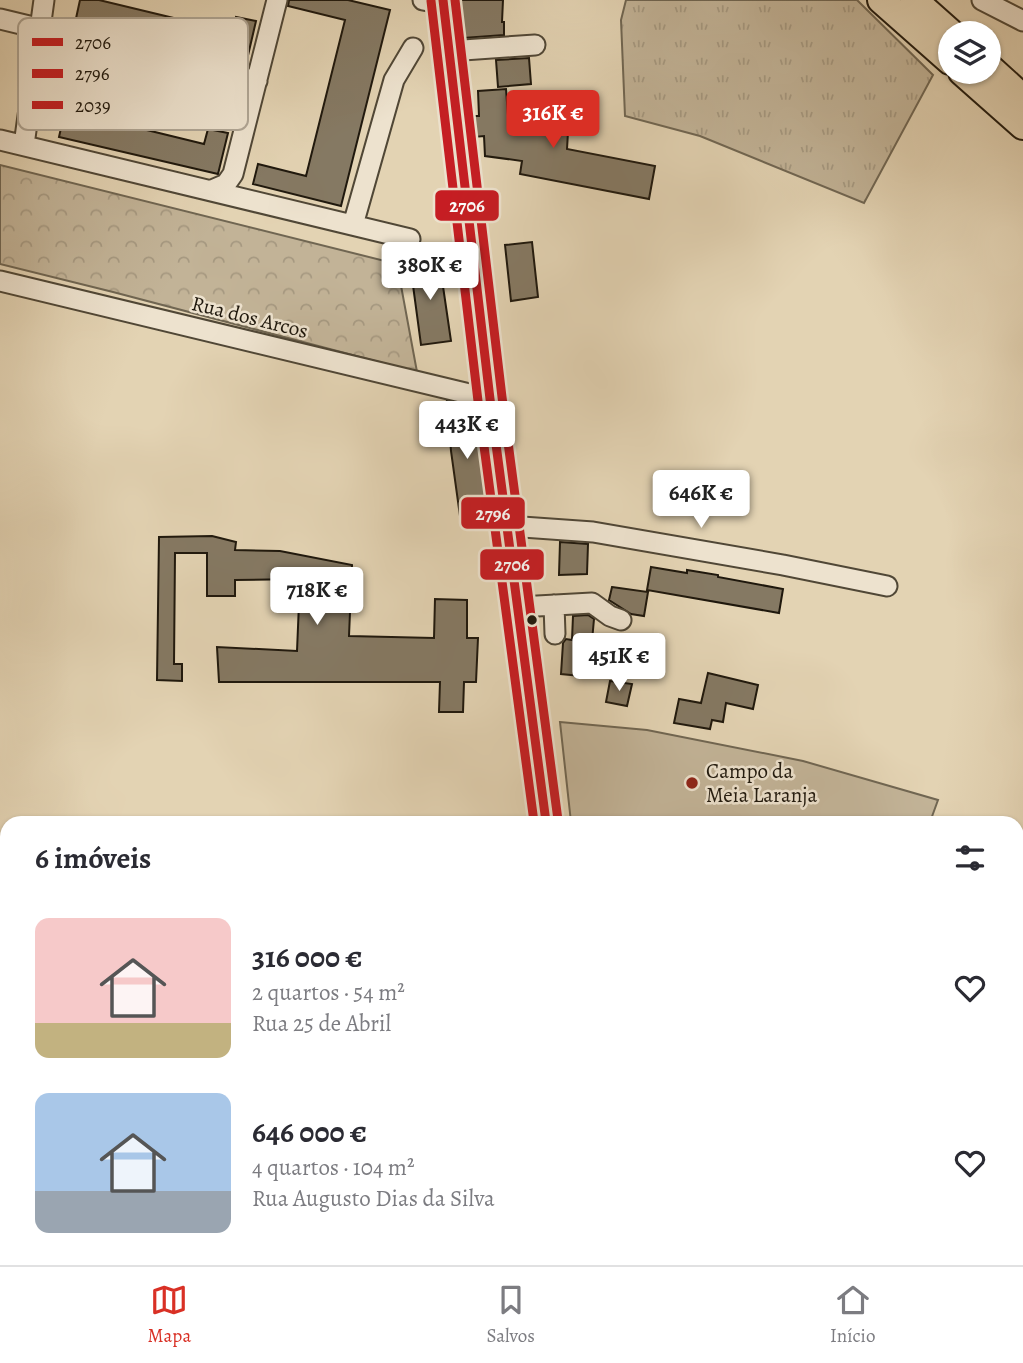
<!DOCTYPE html>
<html lang="pt">
<head>
<meta charset="utf-8">
<style>
	:root { --surface:#fff; --page:#f7f7f7; --text:#2b2b33; --muted:#7c7c81; --line:#e1e1e2; --accent:#d93025 }
	body { margin:0; font-family:Alegreya,serif; background:var(--page); color:var(--text); height:100vh; display:flex; flex-direction:column; font-size:26px; white-space:nowrap }
	* { box-sizing:border-box; margin:0 }
	p { font-size:23px; color:var(--muted) }
	.icon { flex:none; width:38px; height:38px; fill:none; stroke:currentColor; stroke-width:2; stroke-linecap:round; stroke-linejoin:round }
	.map { position:relative; flex:1; overflow:hidden }
	.panel { position:absolute; left:0px; top:816px; width:1024px; height:450px; display:flex; flex-direction:column; background:var(--surface); border-radius:21px 21px 0 0; box-shadow:0 2px 5px #0004 }
	.panel>* { flex:none }
	.tools { position:absolute; left:938px; top:21px; display:grid; gap:14px }
	.tools a { display:grid; place-items:center; width:63px; height:63px; border-radius:50%; background:var(--surface); box-shadow:0 2px 5px #0004; font-size:35px }
	.price { position:absolute; translate:-50% -60px; padding:0 16px; border-radius:7px; background:#fff; color:#222; font-size:23px; line-height:46px; filter:drop-shadow(0 2px 4px #0008) }
	.price::after { content:''; position:absolute; left:50%; top:42px; width:21px; height:16px; margin-left:-10px; background:inherit; clip-path:polygon(0 0,100% 0,50% 100%) }
	.price.selected { background:var(--accent); color:#fff }
	ul { padding:0; list-style:none }
	li { display:flex; align-items:center; gap:21px; height:175px; padding:0 35px }
	li span { display:grid; place-items:center; flex:none; width:196px; height:140px; border-radius:14px; color:#555 }
	li>.icon { margin-inline-start:auto }
	span .icon { width:84px; height:84px; fill:#fffc; stroke-width:1 }
	li b { font-size:30px }
	h2 { display:flex; justify-content:space-between; align-items:center; height:84px; padding:0 35px; font-size:30px }
	.tabs { display:flex; justify-content:space-around; align-items:center; height:98px; border-top:2px solid var(--line); background:var(--surface); font-size:19px; color:var(--muted) }
	.tabs a { display:grid; justify-items:center; gap:4px }
	.tabs .selected { color:var(--accent) }
	.map>svg:first-child { display:block }
	.grass { fill:url(#grass-tufts); stroke:#706652; stroke-width:2 }
	.forest { fill:url(#forest-crowns); stroke:#706652; stroke-width:2 }
	.pitch { fill:#c2b397; stroke:#706652; stroke-width:2 }
	.building { fill:#857963; stroke:#1f180d; stroke-width:2 }
	.lines { fill:none; stroke-linecap:round; stroke-linejoin:round }
	.minor-casing { stroke:#504736; stroke-width:23 }
	.major-casing { stroke:#1f180d; stroke-width:26 }
	.highway-casing { stroke:#1f180d; stroke-width:30 }
	.minor { stroke:#ede2ce; stroke-width:19 }
	.major { stroke:#e3d3b3; stroke-width:23 }
	.highway { stroke:#e3d3b3; stroke-width:26 }
	.bus-1-casing { stroke:#ede2ce; stroke-width:14 }
	.bus-2-casing { stroke:#ede2ce; stroke-width:14 }
	.bus-3-casing { stroke:#ede2ce; stroke-width:14 }
	.bus-1 { stroke:#c61d23; stroke-width:9 }
	.bus-2 { stroke:#c61d23; stroke-width:9 }
	.bus-3 { stroke:#c61d23; stroke-width:9 }
	.bus-dot { fill:#1f180d; stroke:#ede2ce; stroke-width:2.5 }
	.poi-dot { fill:#8f2418; stroke:#ede2ce; stroke-width:2.5 }
	.labels { text-anchor:middle; dominant-baseline:central; stroke-width:5; stroke-linejoin:round; paint-order:stroke }
	.street-label { font-size:21px; fill:#1f180d; stroke:#ede2ce }
	.poi-label { font-size:21px; fill:#1f180d; stroke:#ede2ce; text-anchor:start }
	.key { fill:#ede2ce; stroke:#afa594; stroke-width:2 }
	.key-label { font-size:19px; fill:#1f180d }
	.line-badge { stroke:#ede2ce; stroke-width:2.5 }
	.badge-label { font-size:19px; text-anchor:middle; font-weight:bold; fill:#fff }
</style>
</head>
<body>
<div class="map">
<svg width="1023" height="1265" viewBox="0 0 1023 1265">
	<defs>
		<pattern id="grass-tufts" width="24" height="20" patternUnits="userSpaceOnUse" patternTransform="scale(1.75)"><rect width="24" height="20" fill="#c2b397"/><path d="M3 7l-1-3M5 7V3M7 7l1-3M15 17l-1-3M17 17v-4M19 17l1-3" fill="none" stroke="#a69981"/></pattern>
		<pattern id="forest-crowns" width="20" height="18" patternUnits="userSpaceOnUse" patternTransform="scale(1.75)"><rect width="20" height="18" fill="#c2b397"/><path d="M2 6a3 3 0 1 1 6 0M12 15a3 3 0 1 1 6 0" fill="none" stroke="#a69981"/></pattern>
	</defs>
	<rect width="100%" height="100%" fill="#e3d3b3"/>
	<filter id="stains"><feTurbulence type="fractalNoise" baseFrequency=".00286" numOctaves="4"/><feColorMatrix values="0 0 0 0 .2 0 0 0 0 .09 0 0 0 0 .02 0 0 0 .5 -.17"/></filter>
	<radialGradient id="worn" r=".72"><stop offset=".6" stop-color="#630" stop-opacity="0"/><stop offset="1" stop-color="#630" stop-opacity=".3"/></radialGradient>
	<path class="grass" d="M626,0H857L933,75L864,203L700,136L625,116L621,20Z"/>
	<path class="forest" d="M0,165L397,264L417,372L113,292L0,264Z"/>
	<path class="pitch" d="M560,722L647,730L803,761L938,800L930,822H571Z"/>
	<path class="building" d="M80,0H99L232,32L236,17L256,21L246,64L75,23Z
		M289,0H348L390,10L341,206L253,184L258,164L306,176L345,20L288,6Z
		M460,0H503L502,22H504V35L463,38Z
		M529,58L531,84L498,87L496,60Z
		M506,89L508,115H569L567,149L655,166L649,199L520,174L522,161L485,156L484,136L474,137L473,116H479L478,91Z
		M65,110L204,144L208,129L228,133L218,174L59,137Z
		M532,242L538,297L511,301L505,245Z
		M439,259L451,341L421,345L410,263Z
		M447,401L473,408L489,512L460,516L451,451Z
		M212,536L236,542L235,550L280,551L352,565L349,636L434,638L435,599L467,600V638H478L476,682H464L463,712H439L440,682H219L217,647L297,651L300,579L235,580V596H207V553H175L174,664H182V681L157,680L159,537Z
		M560,542L588,544L587,574L559,575Z
		M651,567L687,573V570L718,575V577L783,589L779,613L647,590Z
		M612,587L648,592L644,616L631,614L609,600Z
		M588,615L594,619L592,641H595L591,677L561,674L563,643L566,639L572,640L573,616Z
		M708,673L758,685L753,709L726,703L723,722L712,720L710,729L674,723L679,699L701,703Z
		M610,681L632,684L627,706L606,702Z"/>
	<g class="lines">
		<g class="minor-casing">
			<path id="minor" d="M423,0L444,4
				M982,0L1023,21
				M0,19L257,81
				M449,51L535,45
				M0,140L410,239
				M24,145L44,0
				M212,190L226,184L233,174L277,0
				M353,225L394,80L413,48
				M0,281L490,399
				M508,526L593,532L783,565L887,586
				M554,605L555,634
				M519,607L592,603L610,616L621,620
				M0,894L7,904
				M1017,1039L1023,1020
				M1017,1071L1023,1073
				M0,1176L7,1162
				M283,1258L289,1265
				M956,1265L968,1258"/>
		</g>
		<g class="major-casing">
			<path id="major" d="M443,0L490,399L546,822
				M532,1265V1258"/>
		</g>
		<g class="highway-casing">
			<path id="highway" d="M881,0L950,61
				M914,0L951,33
				M989,67L1023,98
				M962,72L1023,126"/>
		</g>
		<use href="#minor" class="minor"/>
		<use href="#major" class="major"/>
		<use href="#highway" class="highway"/>
		<g class="bus-1-casing">
			<path id="bus-1" d="M443,0L490,399L546,822"/>
		</g>
		<g class="bus-2-casing">
			<path id="bus-2" d="M431,1L478,401L534,822"/>
		</g>
		<g class="bus-3-casing">
			<path id="bus-3" d="M455,0L502,397L558,820"/>
		</g>
		<use href="#bus-1" class="bus-1"/>
		<use href="#bus-2" class="bus-2"/>
		<use href="#bus-3" class="bus-3"/>
	</g>
	<circle class="bus-dot" cx="532" cy="620" r="6"/>
	<circle class="poi-dot" cx="692" cy="783" r="7"/>
	<g class="labels">
		<g class="street-label">
			<text transform="translate(250 317) rotate(14)">Rua dos Arcos</text>
		</g>
		<g class="poi-label">
			<text x="706" y="771">Campo da<tspan x="706" dy="24">Meia Laranja</tspan></text>
		</g>
	</g>
	<rect x="18" y="18" width="230" height="112" rx="10" class="key"/>
	<rect x="32" y="38" width="31" height="8" fill="#c61d23"/>
	<rect x="32" y="69" width="31" height="9" fill="#c61d23"/>
	<rect x="32" y="101" width="31" height="8" fill="#c61d23"/>
	<g class="key-label">
		<text x="75" y="49">2706</text>
		<text x="75" y="80">2796</text>
		<text x="75" y="112">2039</text>
	</g>
	<g class="line-badge">
		<rect x="434" y="189" width="66" height="33" rx="7" fill="#c61d23"/>
		<rect x="460" y="496" width="66" height="34" rx="7" fill="#c61d23"/>
		<rect x="479" y="548" width="66" height="33" rx="7" fill="#c61d23"/>
	</g>
	<g class="badge-label">
		<text x="467" y="212">2706</text>
		<text x="493" y="520">2796</text>
		<text x="512" y="571">2706</text>
	</g>
	<rect width="100%" height="100%" filter="url(#stains)"/>
	<rect width="100%" height="100%" fill="url(#worn)"/>
</svg>
<div class="tools">
<a><svg class="icon" aria-label="layers" viewBox="0 0 24 24"><path d="M12 4l9 5-9 5-9-5zM3 14l9 5 9-5"/></svg></a>
</div>
<b class="price selected" style="left:553px;top:150px">316K €</b>
<b class="price" style="left:430px;top:302px">380K €</b>
<b class="price" style="left:467px;top:461px">443K €</b>
<b class="price" style="left:701px;top:530px">646K €</b>
<b class="price" style="left:317px;top:627px">718K €</b>
<b class="price" style="left:619px;top:693px">451K €</b>
<section class="panel">
<h2>6 imóveis<svg class="icon" aria-label="filters" viewBox="0 0 24 24"><path d="M4 7h16M4 17h16"/><circle cx="9" cy="7" r="2"/><circle cx="15" cy="17" r="2"/></svg></h2>
<ul>
<li><span style="background:linear-gradient(#f6c9c9 75%,#c2b280 0)"><svg class="icon" aria-label="home" viewBox="0 0 24 24"><path d="M3 11l9-7 9 7M6 9v11h12V9"/></svg></span><div><b>316 000 €</b><p>2 quartos · 54 m²</p><p>Rua 25 de Abril</p></div><svg class="icon" aria-label="heart" viewBox="0 0 24 24"><path d="M12 20l-8-8c-3-5 5-10 8-4 3-6 11-1 8 4z"/></svg></li>
<li><span style="background:linear-gradient(#a9c7e8 70%,#9aa5b1 0)"><svg class="icon" aria-label="home" viewBox="0 0 24 24"><path d="M3 11l9-7 9 7M6 9v11h12V9"/></svg></span><div><b>646 000 €</b><p>4 quartos · 104 m²</p><p>Rua Augusto Dias da Silva</p></div><svg class="icon" aria-label="heart" viewBox="0 0 24 24"><path d="M12 20l-8-8c-3-5 5-10 8-4 3-6 11-1 8 4z"/></svg></li>
</ul>
</section>
</div>
<nav class="tabs">
<a class="selected"><svg class="icon" aria-label="map" viewBox="0 0 24 24"><path d="M3 6l6-2 6 2 6-2v14l-6 2-6-2-6 2zM9 4v14M15 6v14"/></svg>Mapa</a>
<a><svg class="icon" aria-label="saved" viewBox="0 0 24 24"><path d="M7 4h10v16l-5-4-5 4z"/></svg>Salvos</a>
<a><svg class="icon" aria-label="home" viewBox="0 0 24 24"><path d="M3 11l9-7 9 7M6 9v11h12V9"/></svg>Início</a>
</nav>
</body>
</html>
